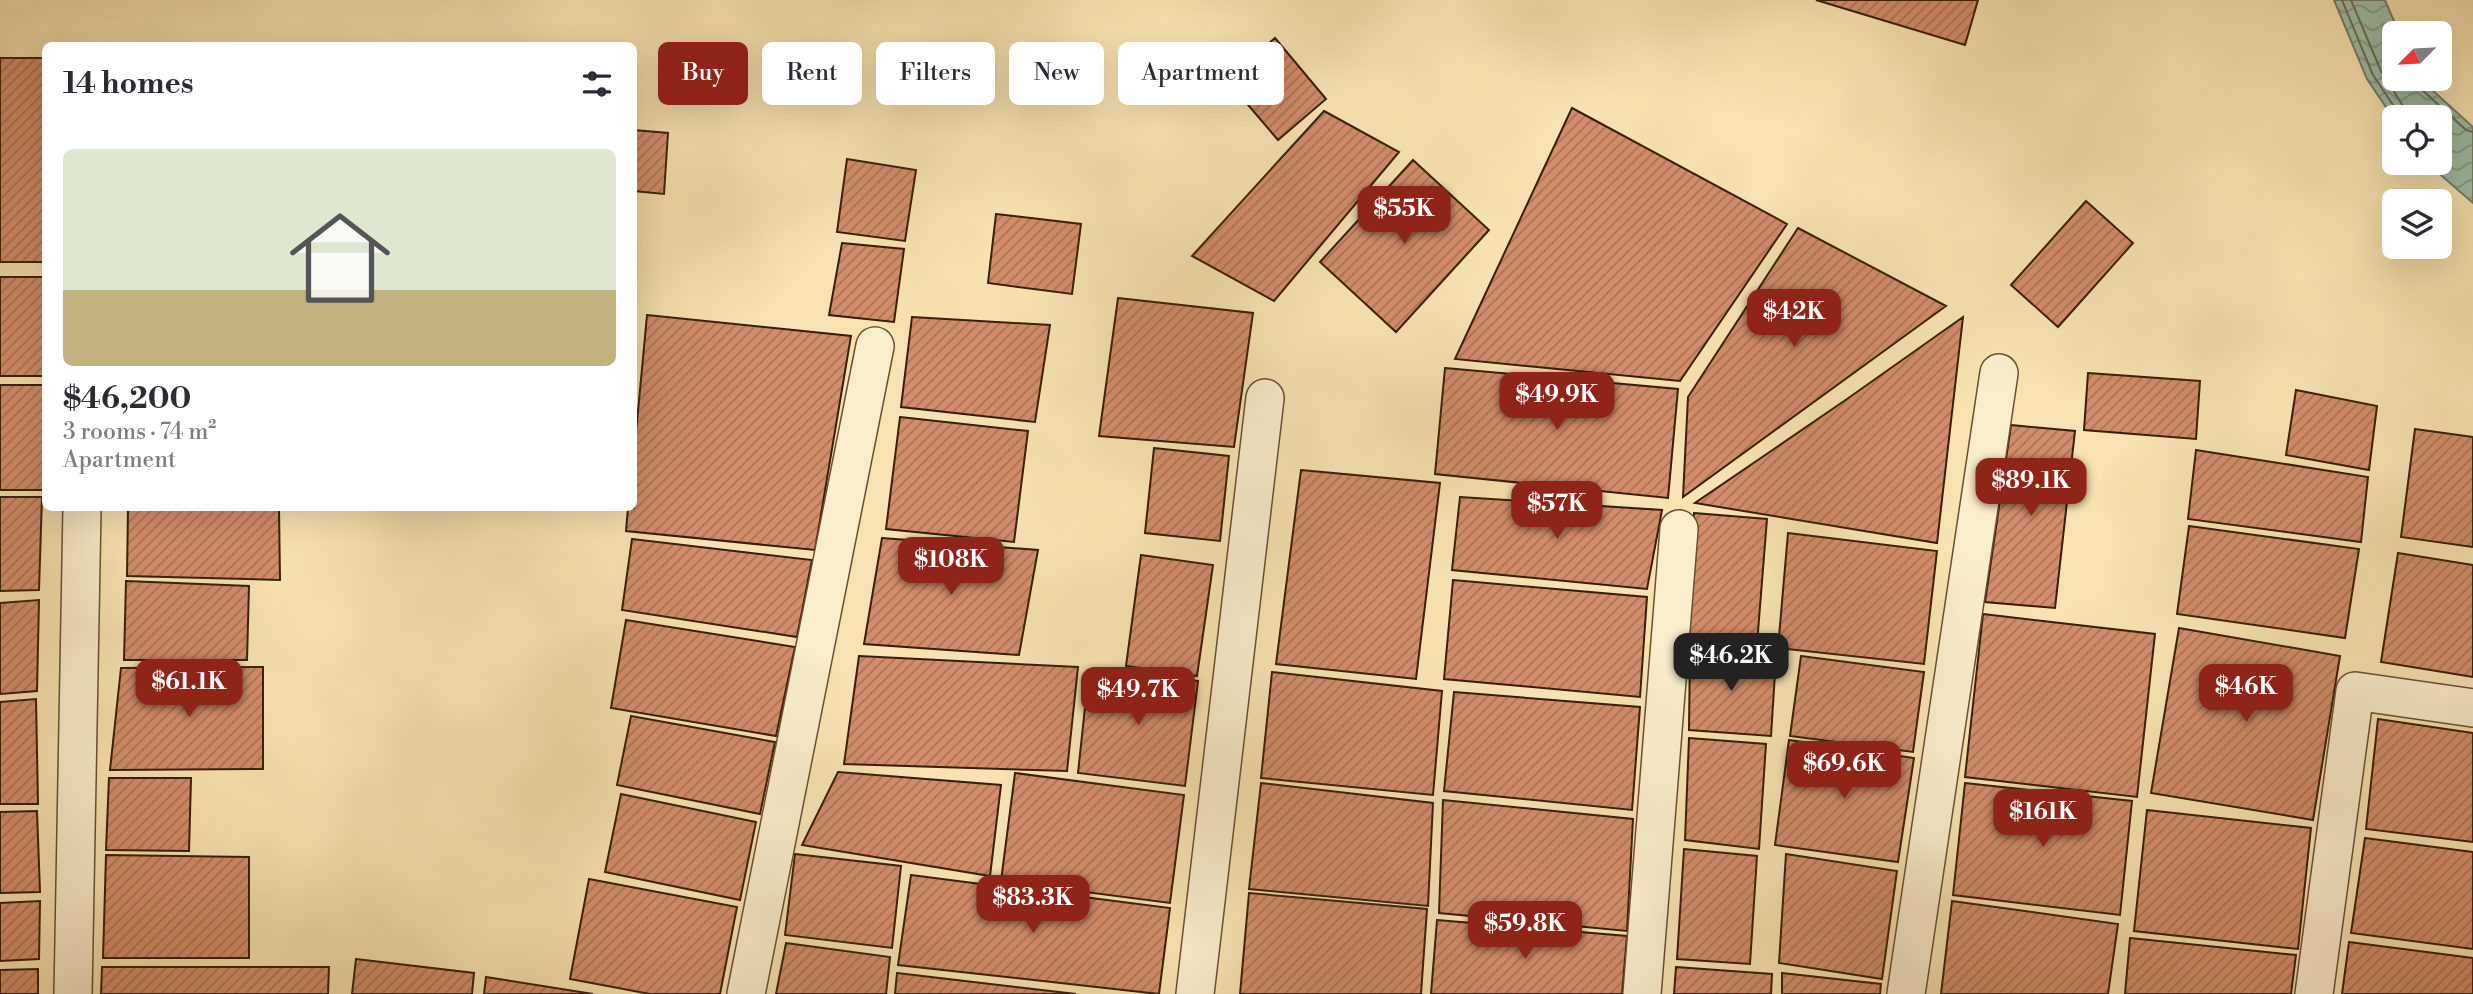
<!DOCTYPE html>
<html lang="en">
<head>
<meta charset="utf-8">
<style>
	:root { --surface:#fff; --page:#f7f7f7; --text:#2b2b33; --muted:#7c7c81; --accent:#8f2418 }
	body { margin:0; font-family:"Libre Bodoni",serif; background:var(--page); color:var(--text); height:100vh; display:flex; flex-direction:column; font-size:26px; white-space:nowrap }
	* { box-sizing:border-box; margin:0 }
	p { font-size:23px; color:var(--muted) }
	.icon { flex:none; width:38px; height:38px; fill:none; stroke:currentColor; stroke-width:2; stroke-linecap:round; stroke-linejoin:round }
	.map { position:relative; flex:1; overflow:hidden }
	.drawer { position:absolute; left:42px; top:42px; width:595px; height:469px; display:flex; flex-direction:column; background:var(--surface); border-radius:10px; box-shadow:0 7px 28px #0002 }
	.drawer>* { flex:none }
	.guide { position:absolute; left:658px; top:42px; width:665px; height:63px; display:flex; gap:14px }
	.needle { width:46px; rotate:246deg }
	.buttons { position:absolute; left:2382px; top:21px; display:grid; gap:14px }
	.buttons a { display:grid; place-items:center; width:70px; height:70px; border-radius:10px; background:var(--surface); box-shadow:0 7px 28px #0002; font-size:35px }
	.price { position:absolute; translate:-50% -60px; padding:0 16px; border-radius:14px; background:var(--accent); color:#fff; font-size:23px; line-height:46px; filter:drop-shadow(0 2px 4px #0008) }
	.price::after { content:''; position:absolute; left:50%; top:42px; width:21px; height:16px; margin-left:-10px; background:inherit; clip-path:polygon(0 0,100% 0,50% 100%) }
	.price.current { background:#222; color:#fff }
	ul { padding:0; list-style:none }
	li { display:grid; align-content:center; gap:14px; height:371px; padding:0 21px }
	li span { display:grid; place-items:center; height:217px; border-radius:10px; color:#555 }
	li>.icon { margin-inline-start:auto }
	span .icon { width:126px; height:126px; fill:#fffc; stroke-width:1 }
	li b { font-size:30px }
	h2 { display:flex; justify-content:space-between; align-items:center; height:84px; padding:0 21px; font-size:30px }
	.pill { padding:0 24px; border-radius:10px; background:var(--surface); box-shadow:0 7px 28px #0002; font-size:24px; line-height:63px }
	.pill.current { background:var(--accent); color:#fff }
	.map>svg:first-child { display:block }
	.water { fill:url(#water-waves); stroke:#767e68; stroke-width:2 }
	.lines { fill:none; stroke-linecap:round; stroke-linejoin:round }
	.shore { stroke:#6c6e58; stroke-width:2 }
	.building { fill:url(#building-hatch); stroke:#391e07; stroke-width:2 }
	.street-casing { stroke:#684f32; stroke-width:40 }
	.street { stroke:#faedcc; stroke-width:37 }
</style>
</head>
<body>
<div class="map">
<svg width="2473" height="994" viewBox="0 0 2473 994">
	<defs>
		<pattern id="water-waves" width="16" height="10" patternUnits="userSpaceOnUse" patternTransform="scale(1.75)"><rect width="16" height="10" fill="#9ebea9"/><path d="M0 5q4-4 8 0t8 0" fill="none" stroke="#829a88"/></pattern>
		<pattern id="building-hatch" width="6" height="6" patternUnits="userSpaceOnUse" patternTransform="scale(1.75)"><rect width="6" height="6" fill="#d38d6b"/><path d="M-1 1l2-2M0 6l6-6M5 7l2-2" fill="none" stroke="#ac7356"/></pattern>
	</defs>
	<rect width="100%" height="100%" fill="#f7e3b1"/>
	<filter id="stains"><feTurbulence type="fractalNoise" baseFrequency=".00286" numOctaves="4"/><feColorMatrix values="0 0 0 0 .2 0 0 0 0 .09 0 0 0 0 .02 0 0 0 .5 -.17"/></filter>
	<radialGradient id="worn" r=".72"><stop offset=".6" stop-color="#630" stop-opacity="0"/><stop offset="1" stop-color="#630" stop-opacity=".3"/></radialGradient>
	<path class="water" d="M2334,0H2385L2399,33H2394V79H2420L2473,127V203L2427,163H2440V117L2394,119L2367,79Z"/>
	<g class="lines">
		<path class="shore" d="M2342,0L2373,75L2401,117
			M2351,0L2381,71L2410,117
			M2416,79L2419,87L2466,130L2473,132"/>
	</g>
	<path class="building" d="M1816,0H1978L1965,45Z
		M1275,38L1326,99L1278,140L1226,79Z
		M0,58H46V262H0Z
		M1572,108L1787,224L1680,381L1455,359Z
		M1324,111L1399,152L1274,301L1192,256Z
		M634,130L668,133L664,194L634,191Z
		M847,159L916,170L905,241L837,232Z
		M1413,160L1489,230L1396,332L1320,262Z
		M2086,201L2133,243L2058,327L2011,285Z
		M996,214L1081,224L1072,294L988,283Z
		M1798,228L1946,306L1683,497L1688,397Z
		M842,243L904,249L894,322L829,315Z
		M0,277H46V376H0Z
		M1118,298L1253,313L1234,447L1099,436Z
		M647,315L851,336L815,550L626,531L628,508H634V454Z
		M912,317L1050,325L1035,422L901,407Z
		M1963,317L1937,543L1695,503L1847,399Z
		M1445,368L1678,389L1668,498L1435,474Z
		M2088,373L2200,381L2196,439L2084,430Z
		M0,385H46L44,490H0Z
		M2296,390L2377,406L2369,470L2286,455Z
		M900,417L1028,431L1014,542L886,529Z
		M2011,425L2075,431L2055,608L1985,602Z
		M2415,429L2473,437V547L2401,537Z
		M1154,448L1229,456L1220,541L1145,533Z
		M2196,450L2368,477L2361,542L2188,519Z
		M1301,470L1440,483L1416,679L1276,664Z
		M0,497H42L39,590L0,591Z
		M1460,497L1662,510L1647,589L1452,570Z
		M128,508H279L280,580L127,576Z
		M1694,513L1767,519L1757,644L1689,640Z
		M2189,526L2359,549L2345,638L2177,614Z
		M1788,533L1937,551L1924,664L1778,648Z
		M882,538L1038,550L1019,655L864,644Z
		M632,539L812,560L797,637L622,610Z
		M2398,553L2473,565V677L2381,662Z
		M1141,555L1213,565L1197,676L1126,666Z
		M1453,580L1647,597L1640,697L1444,679Z
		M126,581L249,586L247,660H124Z
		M39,600L37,691L0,694V603Z
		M1983,614L2155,634L2137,797L1965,777Z
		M626,620L795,647L776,736L611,708Z
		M2179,628L2340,656L2313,820L2151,793Z
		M1690,650L1776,658L1771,736L1689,730Z
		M859,656L1078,667L1067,771L844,764Z
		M1801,656L1924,672L1913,752L1790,736Z
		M263,667V769L110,770L121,668Z
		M1089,670L1198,681L1185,786L1078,773Z
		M1272,672L1442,691L1433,795L1261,778Z
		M1454,692L1640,707L1632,810L1444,791Z
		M36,699L38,804H0V702Z
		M631,716L775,742L760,814L617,785Z
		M2378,719L2473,733V842L2366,829Z
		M1689,738L1766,744L1759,849L1685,840Z
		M1789,740L1914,758L1898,862L1775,845Z
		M838,772L1001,785L990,876L802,845Z
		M1015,773L1184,795L1170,903L1001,881Z
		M109,778H191L189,851L106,850Z
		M1261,783L1433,803L1428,906L1249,889Z
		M1965,783L2132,801L2120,915L1953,895Z
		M621,794L756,822L740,900L605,872Z
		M1443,800L1633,819L1627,931L1439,913Z
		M2147,810L2311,828L2298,949L2134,931Z
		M37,811L40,892L0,893V812Z
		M2365,838L2473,852V949L2351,933Z
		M1684,849L1757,856L1750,964L1677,959Z
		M795,854L901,866L892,948L785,935Z
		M1786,854L1897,871L1882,979L1779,963Z
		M106,855L249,857V958H103Z
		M911,875L1170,908L1159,994L898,965Z
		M589,879L737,907L720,994H650L570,979Z
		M1249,893L1427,909L1421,994H1240Z
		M40,901L39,959L0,961V903Z
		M1952,901L2118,924L2108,994H1941Z
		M1437,920L1627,936L1622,994H1431Z
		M2130,938L2296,955L2291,994H2125Z
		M2349,942L2473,958V994H2342Z
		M786,943L890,957L886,994H776Z
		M356,959L474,973L472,994H352Z
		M102,967H329L328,994H101Z
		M1676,967L1772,974L1771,994H1674Z
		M38,969V994H0V970Z
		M897,973L1076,994H895Z
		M1782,973L1881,984L1880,994H1782Z
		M486,977L593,994H484Z"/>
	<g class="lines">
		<g class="street-casing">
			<path id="street" d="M73,994L82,508
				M746,994L875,346
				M1195,994L1265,398
				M1642,994L1679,529
				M1906,994L1999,373
				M2314,994L2355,691L2473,708"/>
		</g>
		<use href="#street" class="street"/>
	</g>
	<rect width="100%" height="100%" filter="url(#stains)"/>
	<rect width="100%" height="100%" fill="url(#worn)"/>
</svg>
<div class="buttons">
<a><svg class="needle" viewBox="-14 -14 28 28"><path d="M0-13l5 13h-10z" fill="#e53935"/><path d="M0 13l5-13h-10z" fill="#7c7c81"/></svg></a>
<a><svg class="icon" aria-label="locate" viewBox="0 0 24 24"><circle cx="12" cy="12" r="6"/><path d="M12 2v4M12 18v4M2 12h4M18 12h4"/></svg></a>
<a><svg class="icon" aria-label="layers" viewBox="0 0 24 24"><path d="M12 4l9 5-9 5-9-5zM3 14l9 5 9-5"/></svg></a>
</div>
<b class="price" style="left:1404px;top:246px">$55K</b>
<b class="price" style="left:1794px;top:349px">$42K</b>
<b class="price" style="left:1557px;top:432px">$49.9K</b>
<b class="price" style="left:2031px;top:518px">$89.1K</b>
<b class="price" style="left:1557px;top:541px">$57K</b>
<b class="price" style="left:951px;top:597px">$108K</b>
<b class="price current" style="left:1731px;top:693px">$46.2K</b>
<b class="price" style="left:189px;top:719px">$61.1K</b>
<b class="price" style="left:2246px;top:724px">$46K</b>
<b class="price" style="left:1138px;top:727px">$49.7K</b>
<b class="price" style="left:1844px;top:801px">$69.6K</b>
<b class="price" style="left:2043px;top:849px">$161K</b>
<b class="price" style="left:1033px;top:935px">$83.3K</b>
<b class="price" style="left:1525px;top:961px">$59.8K</b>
<div class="guide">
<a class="pill current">Buy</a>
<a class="pill">Rent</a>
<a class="pill">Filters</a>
<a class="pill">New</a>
<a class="pill">Apartment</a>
</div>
<section class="drawer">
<h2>14 homes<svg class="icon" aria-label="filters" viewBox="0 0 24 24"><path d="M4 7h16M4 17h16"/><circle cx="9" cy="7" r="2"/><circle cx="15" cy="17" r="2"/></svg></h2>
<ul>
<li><span style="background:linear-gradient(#dfe7d0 65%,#c2b280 0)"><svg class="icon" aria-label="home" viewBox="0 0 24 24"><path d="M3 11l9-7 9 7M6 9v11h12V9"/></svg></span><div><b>$46,200</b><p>3 rooms · 74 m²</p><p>Apartment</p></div></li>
</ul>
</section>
</div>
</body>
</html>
